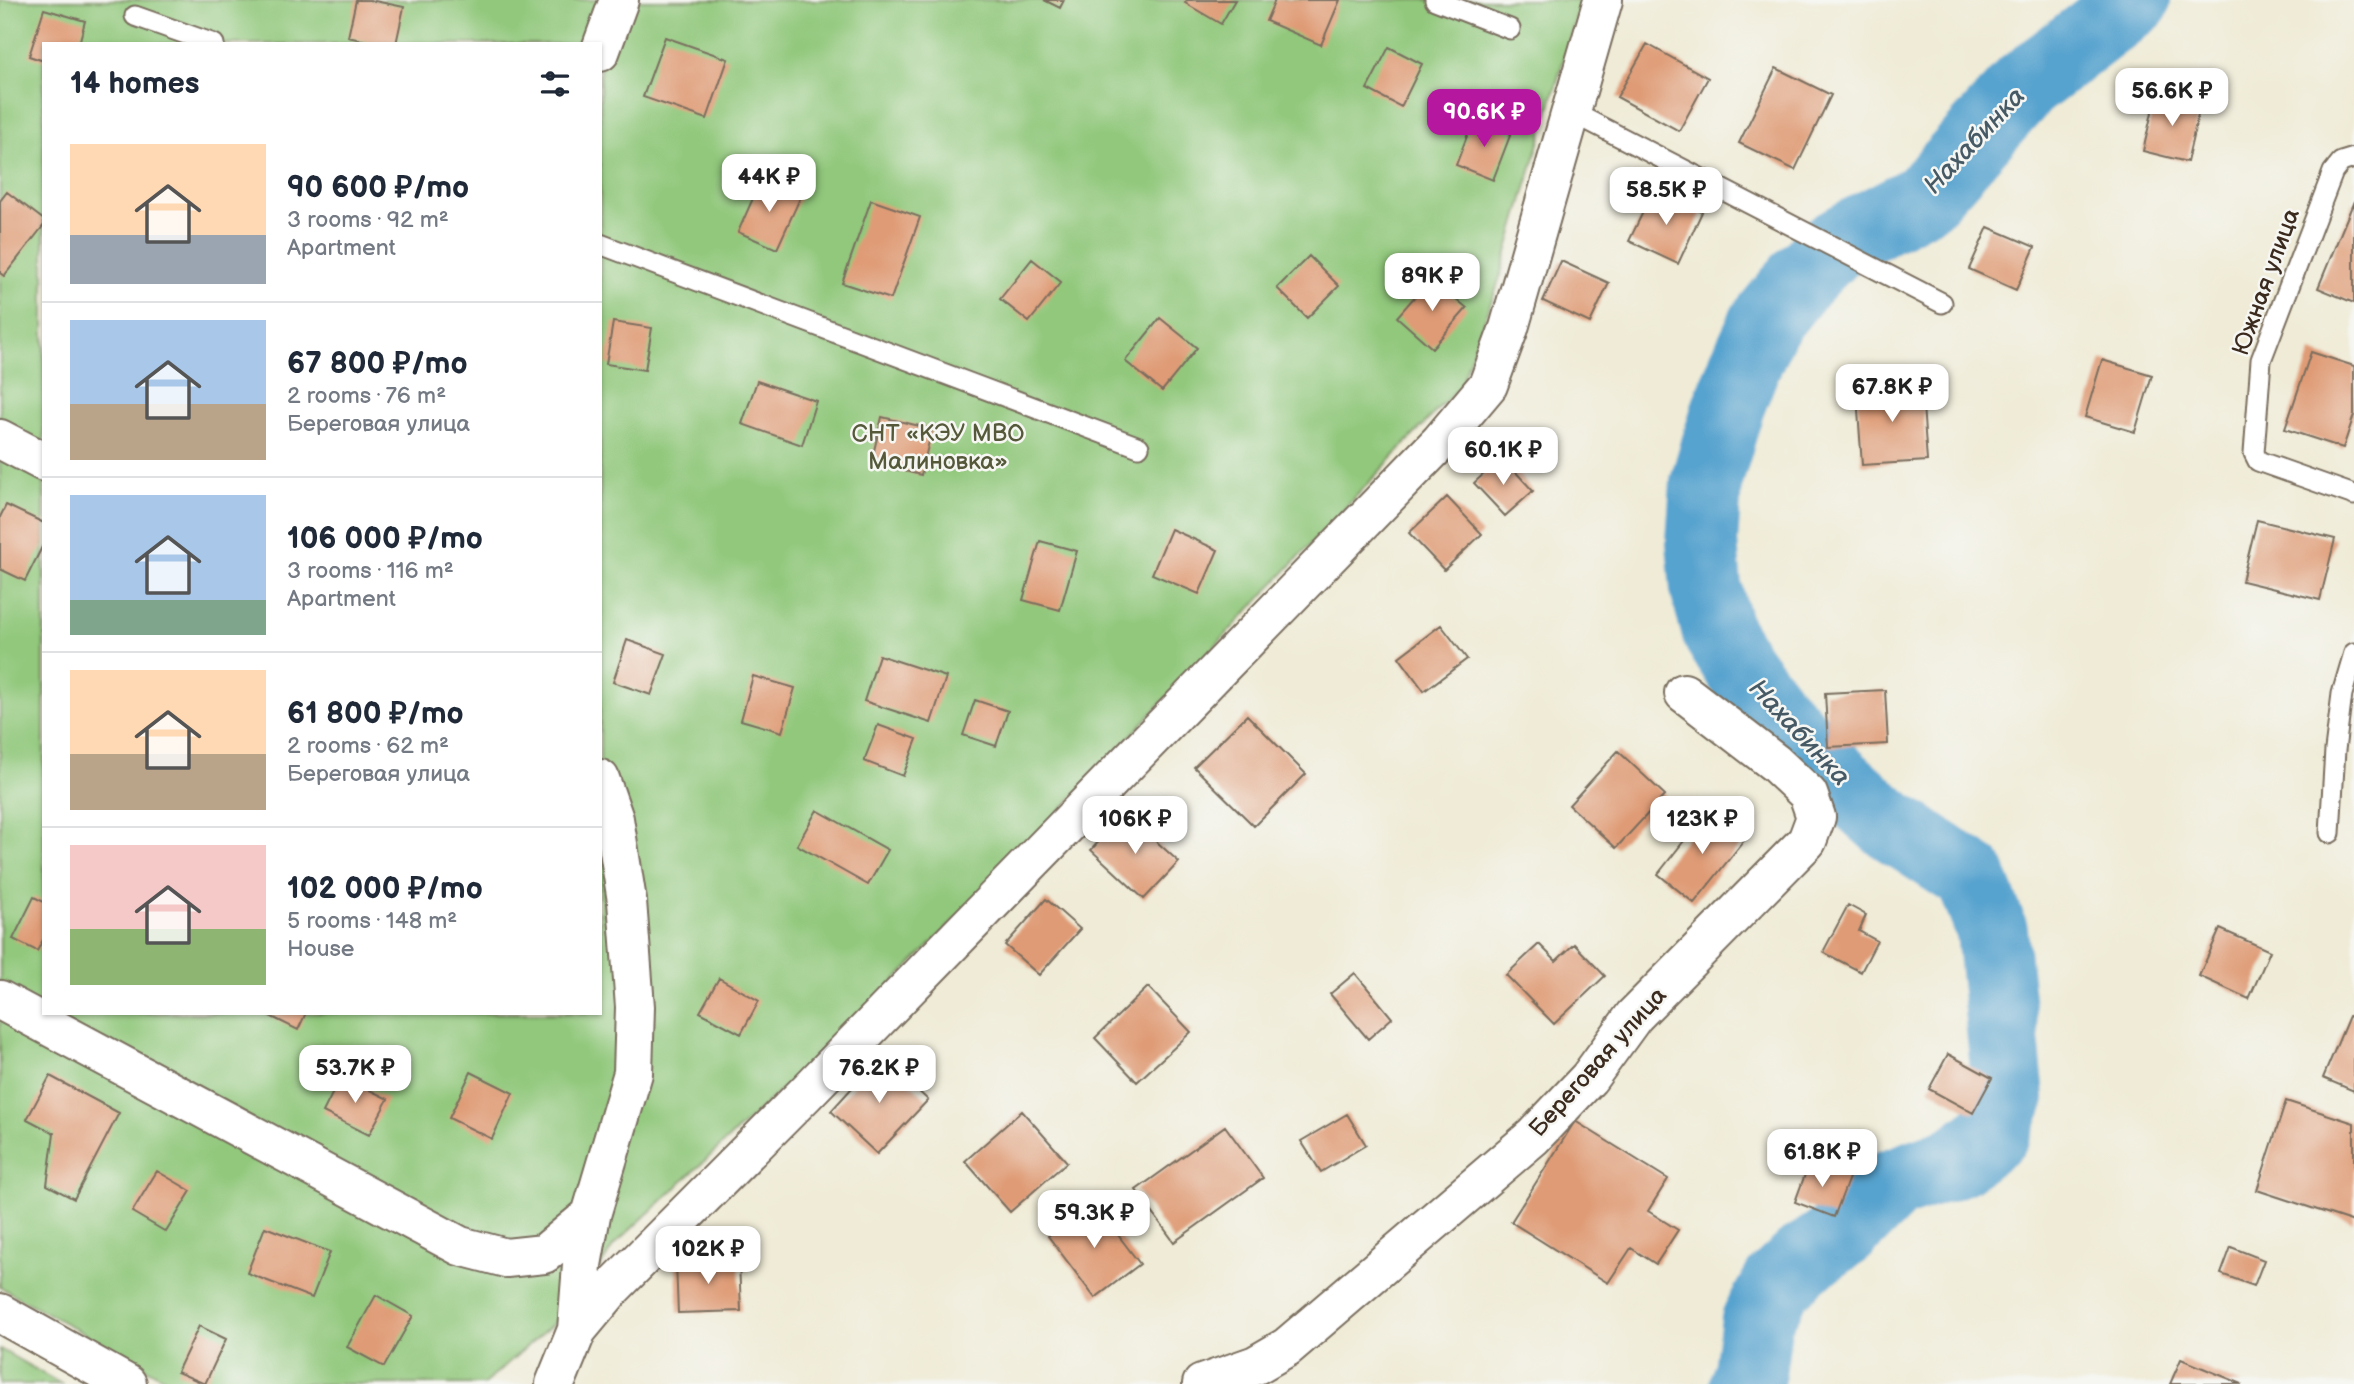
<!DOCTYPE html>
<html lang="en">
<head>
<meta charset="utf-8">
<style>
	:root { --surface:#fff; --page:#f6f6f7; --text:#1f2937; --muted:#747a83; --line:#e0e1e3; --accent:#b5179e }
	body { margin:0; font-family:"Balsamiq Sans",sans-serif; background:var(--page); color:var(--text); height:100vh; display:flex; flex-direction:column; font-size:26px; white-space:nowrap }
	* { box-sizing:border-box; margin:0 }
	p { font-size:23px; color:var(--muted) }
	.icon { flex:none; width:38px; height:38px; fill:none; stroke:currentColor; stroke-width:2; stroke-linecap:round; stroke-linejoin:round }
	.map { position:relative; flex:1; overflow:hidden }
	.panel { position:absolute; left:42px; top:42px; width:560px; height:973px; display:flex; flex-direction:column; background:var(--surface); border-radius:0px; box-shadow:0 2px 5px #0004 }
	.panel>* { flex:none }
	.price { position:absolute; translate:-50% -60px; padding:0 16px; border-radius:14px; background:#fff; color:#222; font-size:23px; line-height:46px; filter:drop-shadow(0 2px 4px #0008) }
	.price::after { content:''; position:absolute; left:50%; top:42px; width:21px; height:16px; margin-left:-10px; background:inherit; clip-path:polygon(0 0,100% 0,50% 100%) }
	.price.active { background:var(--accent); color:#fff }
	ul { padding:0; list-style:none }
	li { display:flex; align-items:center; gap:21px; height:175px; padding:0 28px }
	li+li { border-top:2px solid var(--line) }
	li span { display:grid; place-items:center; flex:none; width:196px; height:140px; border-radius:0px; color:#555 }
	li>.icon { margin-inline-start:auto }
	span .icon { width:84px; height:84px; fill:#fffc; stroke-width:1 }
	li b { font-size:30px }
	h2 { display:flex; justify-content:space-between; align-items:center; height:84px; padding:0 28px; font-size:30px }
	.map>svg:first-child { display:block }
	.green { fill:#91c87b; stroke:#66794c; stroke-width:2; fill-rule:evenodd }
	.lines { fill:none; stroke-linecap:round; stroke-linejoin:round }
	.river { stroke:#57a3cf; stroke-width:72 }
	.building { fill:#df9b76 }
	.service-casing { stroke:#7a6e5e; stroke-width:23 }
	.minor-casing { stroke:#7a6e5e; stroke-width:42 }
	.tertiary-casing { stroke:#7a6e5e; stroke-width:42 }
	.service { stroke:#fff; stroke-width:19 }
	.minor { stroke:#fff; stroke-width:38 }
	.tertiary { stroke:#fff; stroke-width:38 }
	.labels { text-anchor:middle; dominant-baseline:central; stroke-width:5; stroke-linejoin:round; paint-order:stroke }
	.street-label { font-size:24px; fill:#3b2a1e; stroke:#f6f6f2 }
	.park-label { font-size:24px; fill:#55593a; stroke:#f6f6f2 }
	.water-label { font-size:26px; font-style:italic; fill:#465a65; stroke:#f6f6f2 }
</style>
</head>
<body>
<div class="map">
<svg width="2354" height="1384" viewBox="0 0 2354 1384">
	<rect width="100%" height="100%" fill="#f6f6f2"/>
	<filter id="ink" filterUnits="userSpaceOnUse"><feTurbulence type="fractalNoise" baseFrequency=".0143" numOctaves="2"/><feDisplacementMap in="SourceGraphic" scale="14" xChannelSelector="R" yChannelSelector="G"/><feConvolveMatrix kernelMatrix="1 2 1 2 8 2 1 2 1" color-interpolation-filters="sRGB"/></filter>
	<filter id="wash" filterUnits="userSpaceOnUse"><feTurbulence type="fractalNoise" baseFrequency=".00686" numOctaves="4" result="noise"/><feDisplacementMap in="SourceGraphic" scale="28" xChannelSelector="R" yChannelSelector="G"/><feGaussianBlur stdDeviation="1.57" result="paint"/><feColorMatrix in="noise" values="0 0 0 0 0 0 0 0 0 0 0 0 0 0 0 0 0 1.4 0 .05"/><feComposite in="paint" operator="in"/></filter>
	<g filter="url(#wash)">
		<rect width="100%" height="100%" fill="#efebd6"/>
		<path class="green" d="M0,0H1581L1497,287L1459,387L990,885L852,1024L614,1245L580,1300L484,1384H175L0,1287ZM44,44H600V1013H44Z
			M0,1349L61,1384H0Z"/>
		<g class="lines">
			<path class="river" d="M1745,1384L1750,1372L1757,1320L1778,1283L1803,1260L1845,1232L1893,1184L1957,1161L1994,1133L2009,1098L1992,931L1971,877L1885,821L1828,770L1775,714L1739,667L1718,633L1706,588L1702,542L1706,483L1728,408L1744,367L1764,324L1800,280L1834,245L1925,197L2025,85L2135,0"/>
		</g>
		<g id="blocks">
			<path class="building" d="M356,0H370L404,7L396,44H378L348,37Z
				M1044,0H1064L1060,8Z
				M1187,0H1235L1221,24L1185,3Z
				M1275,0H1340L1321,45L1266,21Z
				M44,9L85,21L79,44H44V61L29,56Z
				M665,37L728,59L707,119L643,97Z
				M1647,44L1708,78L1679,131L1617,97Z
				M1389,47L1422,64L1401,107L1367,89Z
				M1776,68L1831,95L1795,170L1739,143Z
				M2156,95L2200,106L2187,162L2143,151Z
				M1474,118L1511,133L1493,180L1456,165Z
				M762,178L801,196L777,249L738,232Z
				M1654,189L1702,212L1678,264L1629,241Z
				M7,192L44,220V225L4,276L0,273V201Z
				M871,200L920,217L891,299L842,283Z
				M2354,201V303L2318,288Z
				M1988,227L2035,247L2016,290L1969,269Z
				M1309,256L1339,286L1307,318L1277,288Z
				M1032,259L1061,282L1029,322L1000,299Z
				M1561,261L1609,283L1590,323L1543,301Z
				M1431,278L1467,308L1432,348L1397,317Z
				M1160,318L1197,348L1162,391L1125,361Z
				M613,322L652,328L645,370L606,364Z
				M2311,352L2354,366V415L2343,448L2285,429Z
				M2102,360L2152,375L2135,432L2085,417Z
				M1902,377L1903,392L1922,391L1927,461L1862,465L1857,396L1873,395L1872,379Z
				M757,381L816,401L802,445L742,424Z
				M882,417L932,429L921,475L871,463Z
				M1502,457L1533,491L1505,516L1474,483Z
				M1447,497L1482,534L1444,570L1409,533Z
				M6,505L44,523V543L25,581L0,569V517Z
				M2257,520L2335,539L2320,600L2242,581Z
				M1171,529L1218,550L1199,594L1152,574Z
				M1040,541L1077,551L1060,610L1023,600Z
				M1441,625L1467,659L1424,691L1399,657Z
				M627,640L666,654L651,695L613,682Z
				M879,655L946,677L931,723L864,701Z
				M753,676L795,688L782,732L741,720Z
				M1885,690L1888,744L1828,747L1825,693Z
				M975,700L1008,711L996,746L963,735Z
				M1247,715L1306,774L1254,826L1194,767Z
				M878,725L917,739L903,776L864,761Z
				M1618,751L1665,795L1616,848L1569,805Z
				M1709,809L1746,838L1694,903L1658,874Z
				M817,810L888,850L868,885L797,845Z
				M1125,813L1179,862L1144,899L1091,850Z
				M34,897L44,902V938L37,951L13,939Z
				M1046,899L1080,929L1039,975L1005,945Z
				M1848,905L1866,915L1859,931L1877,941L1861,972L1823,952Z
				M2220,929L2270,951L2249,999L2199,976Z
				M1539,944L1556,961L1574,944L1605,976L1554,1024L1506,975Z
				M1355,973L1392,1018L1368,1039L1330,994Z
				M719,978L759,1001L741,1034L700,1012Z
				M1148,987L1191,1032L1137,1082L1095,1038Z
				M264,1013H306L298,1030Z
				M2349,1016L2354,1018V1091L2323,1078Z
				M1948,1054L1992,1078L1973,1113L1929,1089Z
				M881,1056L928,1100L877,1154L831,1111Z
				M471,1072L513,1093L492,1139L449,1118Z
				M50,1076L119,1113L74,1199L47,1185L54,1133L27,1119Z
				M341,1076L388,1099L369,1135L323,1112Z
				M2286,1101L2354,1123V1222L2257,1190Z
				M1022,1111L1067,1162L1010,1212L965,1161Z
				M1347,1114L1366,1145L1321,1172L1301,1141Z
				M1575,1121L1668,1179L1648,1211L1678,1230L1656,1264L1631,1248L1608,1283L1511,1222Z
				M1225,1126L1263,1178L1174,1242L1136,1190Z
				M1810,1161L1850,1175L1834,1217L1795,1202Z
				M157,1171L191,1191L166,1232L132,1212Z
				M1093,1202L1140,1264L1095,1298L1048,1236Z
				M265,1227L330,1252L312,1298L247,1273Z
				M2231,1247L2264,1260L2254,1286L2221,1274Z
				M739,1260L741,1311L678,1313L676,1262Z
				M376,1295L413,1316L384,1367L347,1347Z
				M199,1326L226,1339L205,1384L177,1372Z
				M2181,1359L2242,1384H2170Z"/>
		</g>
	</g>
	<g filter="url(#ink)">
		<use href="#blocks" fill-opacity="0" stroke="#7a6e5e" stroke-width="2"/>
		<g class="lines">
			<g class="service-casing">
				<path id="service" d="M1435,0L1510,29
					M135,16L214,44
					M1572,112L1942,303
					M2354,158L2341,162L2333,172L2261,360L2254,453L2258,461L2269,465L2354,495
					M600,244L1139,447
					M2330,833L2335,750L2342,694L2354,653"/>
			</g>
			<g class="minor-casing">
				<path id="minor" d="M600,52L619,0
					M0,439L44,462
					M0,1000L460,1246L506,1258L544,1254L591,1215
					M577,1330L582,1265L591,1215L633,1073L635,1007L627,901L614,819L600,779
					M555,1384L577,1330L612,1288L805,1094L1440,442L1488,385L1509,328L1603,0
					M1202,1384L1256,1365L1287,1347L1533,1137L1589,1078L1634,1016L1807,841L1816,817L1808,794L1775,763L1684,693"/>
			</g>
			<g class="tertiary-casing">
				<path id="tertiary" d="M0,1313L127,1384"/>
			</g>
			<use href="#service" class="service"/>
			<use href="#minor" class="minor"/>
			<use href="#tertiary" class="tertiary"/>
		</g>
	</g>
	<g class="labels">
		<g class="street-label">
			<text transform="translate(2266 282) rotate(-70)">Южная улица</text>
			<text transform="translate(1598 1062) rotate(-48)">Береговая улица</text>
		</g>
		<g class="park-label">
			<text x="938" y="433">СНТ «КЭУ МВО<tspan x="938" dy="28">Малиновка»</tspan></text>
		</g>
		<g class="water-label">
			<text transform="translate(1975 141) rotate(-47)">Нахабинка</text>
			<text transform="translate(1799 733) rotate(47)">Нахабинка</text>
		</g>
	</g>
</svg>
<b class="price" style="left:2172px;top:128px">56.6K ₽</b>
<b class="price active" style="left:1484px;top:149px">90.6K ₽</b>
<b class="price" style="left:769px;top:214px">44K ₽</b>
<b class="price" style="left:1666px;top:227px">58.5K ₽</b>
<b class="price" style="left:1432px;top:313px">89K ₽</b>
<b class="price" style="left:1892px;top:424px">67.8K ₽</b>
<b class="price" style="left:1503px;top:487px">60.1K ₽</b>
<b class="price" style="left:1135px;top:856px">106K ₽</b>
<b class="price" style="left:1702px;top:856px">123K ₽</b>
<b class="price" style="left:355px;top:1105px">53.7K ₽</b>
<b class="price" style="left:879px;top:1105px">76.2K ₽</b>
<b class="price" style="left:1822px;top:1189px">61.8K ₽</b>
<b class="price" style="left:1094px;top:1250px">59.3K ₽</b>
<b class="price" style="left:708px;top:1286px">102K ₽</b>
<section class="panel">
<h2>14 homes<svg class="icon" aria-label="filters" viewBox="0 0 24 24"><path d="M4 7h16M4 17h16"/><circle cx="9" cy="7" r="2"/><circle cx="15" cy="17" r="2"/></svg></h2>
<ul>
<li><span style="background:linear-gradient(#ffd9b3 65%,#9aa5b1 0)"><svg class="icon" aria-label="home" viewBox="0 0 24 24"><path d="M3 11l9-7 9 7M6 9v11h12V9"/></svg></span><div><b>90 600 ₽/mo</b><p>3 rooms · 92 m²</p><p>Apartment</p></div></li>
<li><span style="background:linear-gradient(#a9c7e8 60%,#b9a48a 0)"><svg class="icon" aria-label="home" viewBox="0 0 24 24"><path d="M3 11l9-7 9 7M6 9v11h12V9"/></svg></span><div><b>67 800 ₽/mo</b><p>2 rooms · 76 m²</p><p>Береговая улица</p></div></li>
<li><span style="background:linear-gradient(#a9c7e8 75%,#7fa58c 0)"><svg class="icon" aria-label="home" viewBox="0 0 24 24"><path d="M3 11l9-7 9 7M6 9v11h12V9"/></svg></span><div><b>106 000 ₽/mo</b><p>3 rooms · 116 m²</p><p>Apartment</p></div></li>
<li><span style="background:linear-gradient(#ffd9b3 60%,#b9a48a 0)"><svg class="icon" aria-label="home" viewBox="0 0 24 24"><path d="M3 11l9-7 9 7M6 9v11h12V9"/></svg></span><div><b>61 800 ₽/mo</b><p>2 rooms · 62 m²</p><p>Береговая улица</p></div></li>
<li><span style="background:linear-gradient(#f6c9c9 60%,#8fb573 0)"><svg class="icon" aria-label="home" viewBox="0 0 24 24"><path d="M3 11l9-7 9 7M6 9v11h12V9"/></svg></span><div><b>102 000 ₽/mo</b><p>5 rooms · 148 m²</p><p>House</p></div></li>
</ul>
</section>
</div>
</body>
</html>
